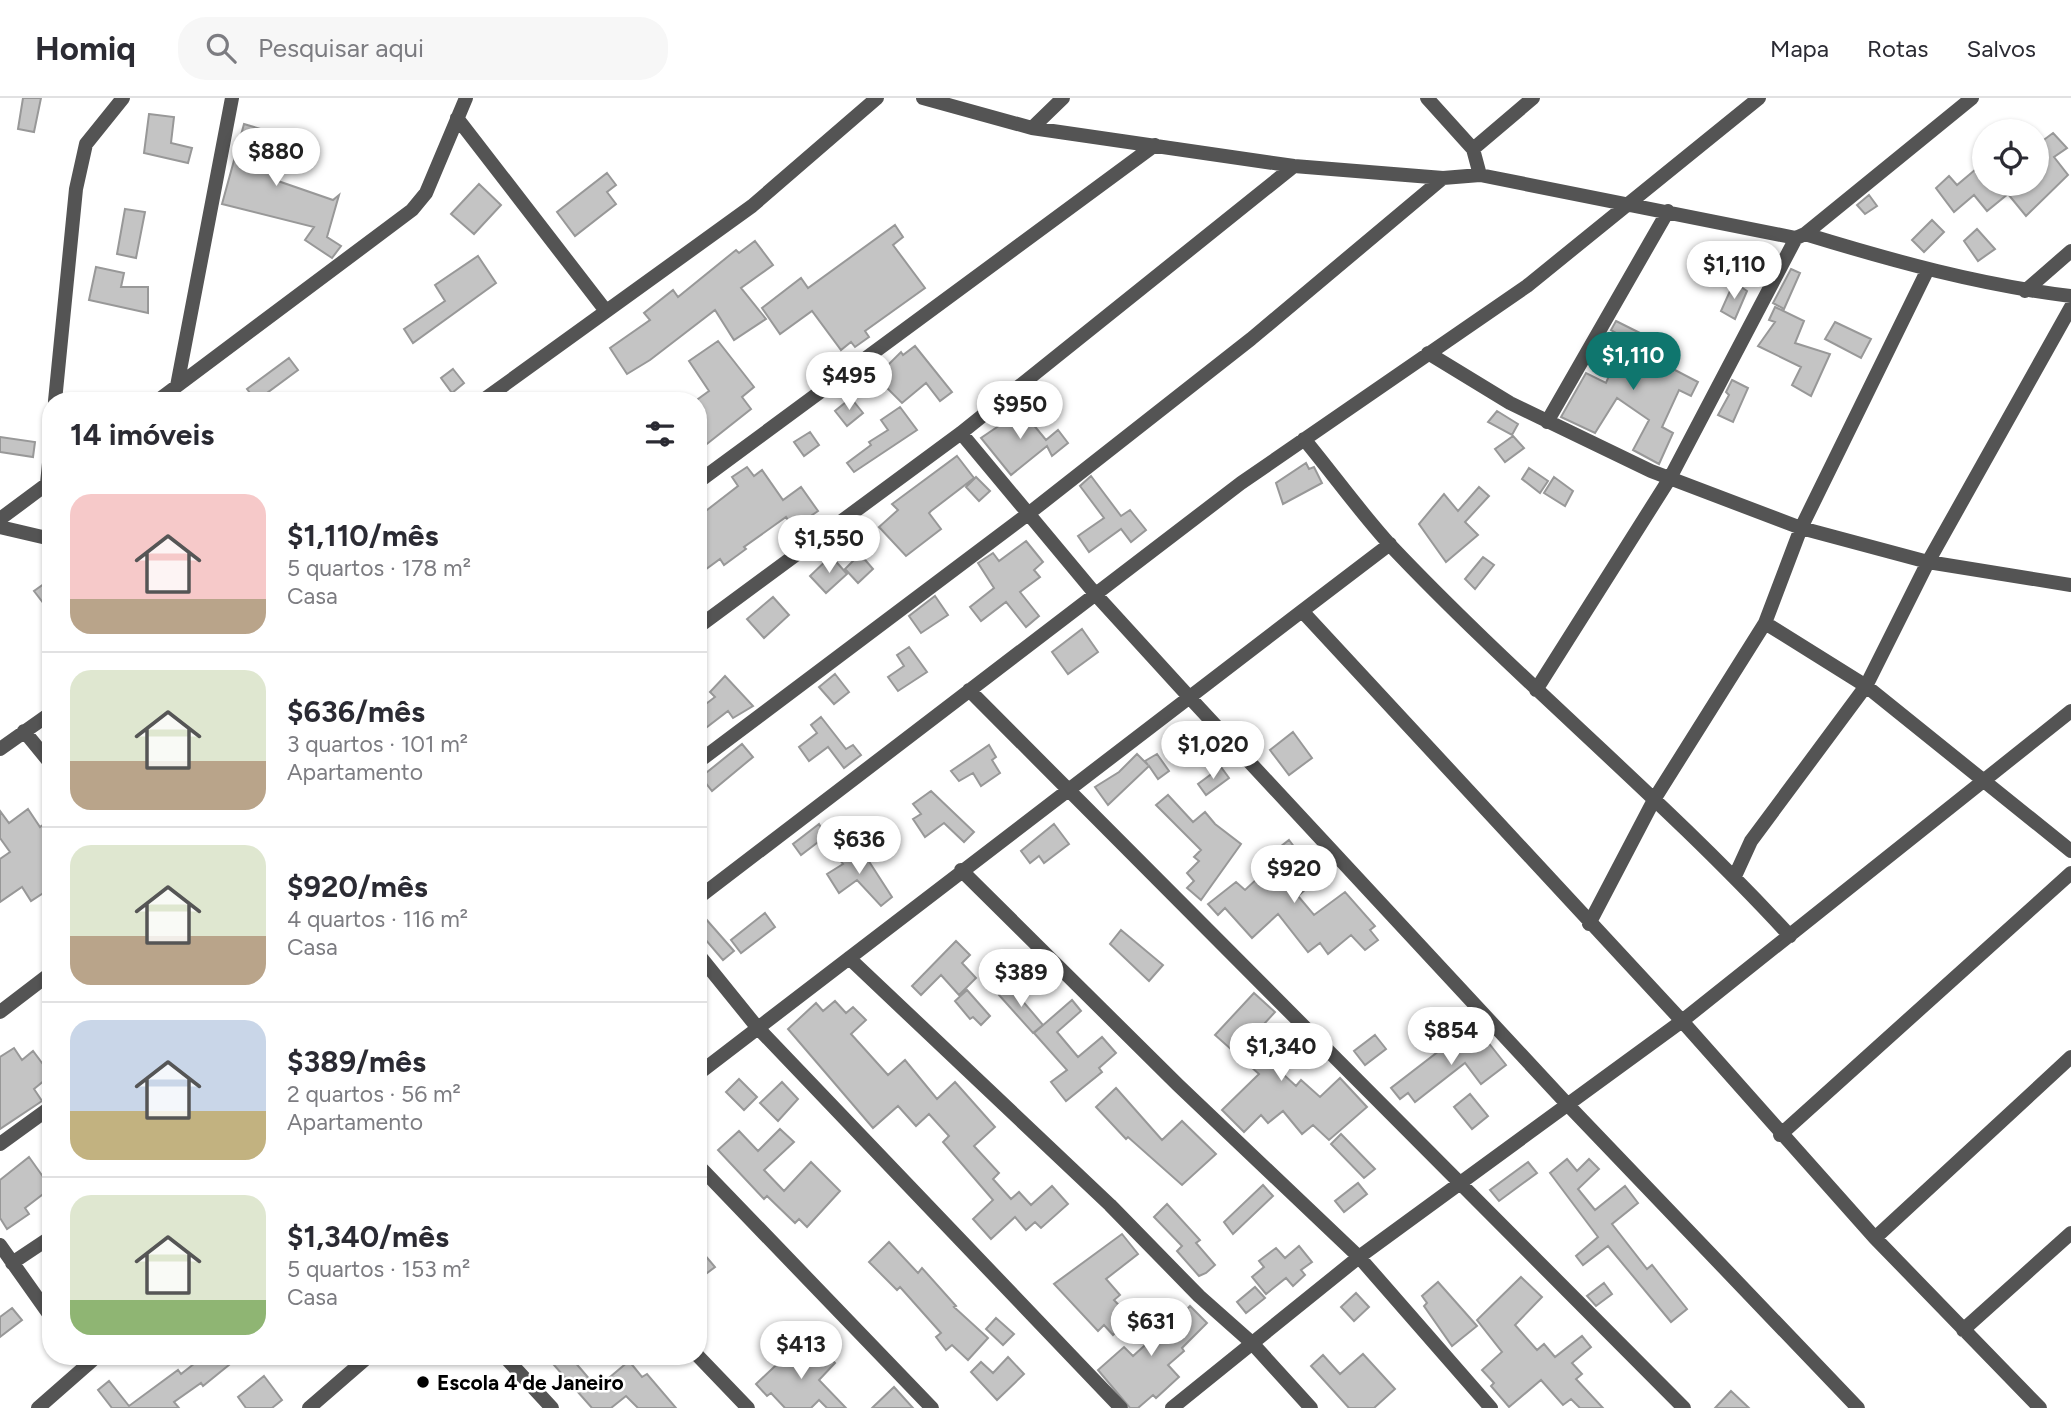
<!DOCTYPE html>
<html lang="pt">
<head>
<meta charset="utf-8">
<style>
	:root { --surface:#fff; --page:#f7f7f7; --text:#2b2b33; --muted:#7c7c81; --line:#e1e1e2; --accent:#0f766e }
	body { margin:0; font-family:Figtree,sans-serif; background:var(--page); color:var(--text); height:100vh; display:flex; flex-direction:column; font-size:26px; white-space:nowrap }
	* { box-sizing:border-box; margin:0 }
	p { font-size:23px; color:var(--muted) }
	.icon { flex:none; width:38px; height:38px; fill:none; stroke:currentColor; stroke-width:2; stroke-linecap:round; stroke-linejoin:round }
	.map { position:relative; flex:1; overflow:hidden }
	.panel { position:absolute; left:42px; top:294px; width:665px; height:973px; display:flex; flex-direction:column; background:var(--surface); border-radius:28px; box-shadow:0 2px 5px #0004 }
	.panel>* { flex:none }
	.buttons { position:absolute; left:1972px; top:21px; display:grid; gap:14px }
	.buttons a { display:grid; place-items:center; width:77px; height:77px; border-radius:50%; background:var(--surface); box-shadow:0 2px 5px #0004; font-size:35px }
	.price { position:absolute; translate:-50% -60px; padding:0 16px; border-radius:24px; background:#fff; color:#222; font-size:23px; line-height:46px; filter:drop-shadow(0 2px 4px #0008) }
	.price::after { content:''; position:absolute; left:50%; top:42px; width:21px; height:16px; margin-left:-10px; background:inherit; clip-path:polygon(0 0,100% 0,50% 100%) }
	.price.on { background:var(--accent); color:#fff }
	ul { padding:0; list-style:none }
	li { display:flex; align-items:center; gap:21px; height:175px; padding:0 28px }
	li+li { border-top:2px solid var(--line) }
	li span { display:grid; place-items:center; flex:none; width:196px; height:140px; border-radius:21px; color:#555 }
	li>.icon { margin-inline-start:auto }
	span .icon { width:84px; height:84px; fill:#fffc; stroke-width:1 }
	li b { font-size:30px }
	h2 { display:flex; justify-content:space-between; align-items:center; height:84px; padding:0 28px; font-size:30px }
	header { display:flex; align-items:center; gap:42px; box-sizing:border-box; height:98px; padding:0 35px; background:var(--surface); border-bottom:2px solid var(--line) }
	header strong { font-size:33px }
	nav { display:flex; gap:38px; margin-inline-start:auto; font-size:24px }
	.search { width:490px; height:63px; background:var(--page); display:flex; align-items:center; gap:18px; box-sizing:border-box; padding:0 24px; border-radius:28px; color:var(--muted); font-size:26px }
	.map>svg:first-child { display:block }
	.building { fill:#c4c4c4; stroke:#989898; stroke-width:2 }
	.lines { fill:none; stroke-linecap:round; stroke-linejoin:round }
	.street { stroke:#545454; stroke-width:14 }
	.poi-dot { fill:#000; stroke:#fff; stroke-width:2.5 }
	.labels { text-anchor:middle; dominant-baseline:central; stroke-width:5; stroke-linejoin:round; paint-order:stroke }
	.poi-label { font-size:21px; font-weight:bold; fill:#000; stroke:#fff; text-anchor:start }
</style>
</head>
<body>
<header>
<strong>Homiq</strong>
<div class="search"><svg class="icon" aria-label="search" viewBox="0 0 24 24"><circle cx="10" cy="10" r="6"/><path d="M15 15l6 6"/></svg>Pesquisar aqui</div>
<nav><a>Mapa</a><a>Rotas</a><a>Salvos</a></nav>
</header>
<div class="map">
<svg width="2071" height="1310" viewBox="0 0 2071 1310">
	<rect width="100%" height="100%" fill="#fff"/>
	<path class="building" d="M23,0H41L34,34L18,31Z
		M149,16L174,19L171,45L192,50L188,65L144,55Z
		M244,26L290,40L278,83L333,102L339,97L327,139L341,148L332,160L305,142L314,129L222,106Z
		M2053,35L2067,50L2054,59L2068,77L2026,118L2008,96L1987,113L1974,97L1954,114L1936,90L1949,78L1957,87L1976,71L1984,86H2037V47Z
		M607,75L616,87L607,94L616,106L575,138L557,114Z
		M479,86L501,107L474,136L451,116Z
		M1869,97L1877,108L1865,116L1857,107Z
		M125,111L145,114L136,160L117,156Z
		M1932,122L1944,134L1924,154L1912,142Z
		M895,127L903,139L893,147L925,190L865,233L869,239L855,249L851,244L841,252L812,213L780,236L762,210L801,180L808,190Z
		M1977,131L1995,151L1978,163L1964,143Z
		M755,143L773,167L741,190L766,221L734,242L715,212L650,262L627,276L610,250L650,222L644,215L673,192L678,199L736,152L739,155Z
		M478,158L496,185L413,245L404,231L445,203L435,187Z
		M96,169L124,175L121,189H148V215L89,202Z
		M1791,171L1800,175L1784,211L1773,205Z
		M1734,184L1747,193L1735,221L1721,213Z
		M1775,209L1804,223L1795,245L1830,256L1811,298L1792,287L1801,269L1758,248L1775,224L1769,222Z
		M1616,223L1658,244L1650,259L1698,284L1691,298L1679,292L1662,329L1673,335L1659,366L1633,352L1649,322L1617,300L1595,335L1561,319L1586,275L1606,285L1625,240L1611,232Z
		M1835,224L1871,241L1861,260L1825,241Z
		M718,243L754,289L742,299L751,311L698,353V301L709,293L689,263Z
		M915,248L952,294L940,303L926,285L902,305L876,279L901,254L903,257Z
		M289,260L298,272L256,303L247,291Z
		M453,271L464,285L452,295L441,280Z
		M1732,282L1748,290L1733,324L1718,317L1729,297L1726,294Z
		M851,300L863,315L847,328L835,313Z
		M1018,308L1046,342L1058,332L1068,345L1052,358L1047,348L1011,377L981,340L1003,325L1001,322Z
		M900,309L917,332L854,374L847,365L871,347L869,344L888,332L881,322Z
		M1497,313L1518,326L1512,337L1488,324Z
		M810,334L819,347L804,358L794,344Z
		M1513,338L1524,350L1505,364L1495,351Z
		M0,339L35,344L33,359L0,354Z
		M957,358L974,380L931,413L929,415L941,431L906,458L879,429L898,412L892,406Z
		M1306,365L1309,371L1314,369L1322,385L1283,406L1276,385Z
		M747,369L754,378L762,372L783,402L801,389L818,413L793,430L786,419L744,449L746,451L724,467L720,461L698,477V419L738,388L732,379Z
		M1529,370L1548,383L1540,395L1522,381Z
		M1091,378L1121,418L1130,412L1146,432L1131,444L1121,431L1089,454L1078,438L1104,420L1080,388Z
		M976,379L990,393L979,403L966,389Z
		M1554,379L1573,393L1565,408L1544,395Z
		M1479,389L1489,398L1465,424L1478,437L1446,464L1419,426L1444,396L1458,413Z
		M1026,443L1043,464L1034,472L1040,479L1020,494L1039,518L1026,529L1006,504L981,523L970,509L994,490L978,465L993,455L999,463Z
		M860,456L873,471L858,485L845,471Z
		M831,458L847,476L826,495L810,478Z
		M1483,459L1494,467L1475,491L1465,481Z
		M51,481V515L34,493Z
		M935,498L948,517L921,535L909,518Z
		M773,499L789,517L764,540L747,521Z
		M1082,531L1098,554L1068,576L1052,554Z
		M909,549L927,574L898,593L888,579L904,568L897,557Z
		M835,576L849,594L834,606L819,589Z
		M725,578L753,608L733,620L728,613L698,636V612L715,599L710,594Z
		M821,619L846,651L853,647L861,657L844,670L828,649L809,663L799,649L817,635L811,627Z
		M1293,634L1312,660L1289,677L1270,652Z
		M742,646L753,659L712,693L701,679Z
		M989,647L996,659L992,662L1000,675L981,688L973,675L959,683L951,673Z
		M1137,656L1148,667L1145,663L1157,656L1169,673L1158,681L1149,668L1108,707L1095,689L1119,674Z
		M1221,669L1229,680L1206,697L1198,686Z
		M931,693L974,734L964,744L944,725L925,739L913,721L921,716L913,706Z
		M1168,697L1193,724L1205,714L1215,726L1241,746L1201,802L1187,790L1194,783L1187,775L1199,763L1194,759L1201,752L1156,707Z
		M28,711L40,729L51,721V790L31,803L22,789L0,804V761L10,754L0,740V713L9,725Z
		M819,726L826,738L801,757L793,746Z
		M1054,726L1069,746L1044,765L1039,758L1030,765L1021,753Z
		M1289,742L1318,780L1298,798L1314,817L1345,794L1375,828L1370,832L1378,842L1365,852L1351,837L1328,856L1320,845L1308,854L1278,816L1252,840L1225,810L1218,817L1208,806L1236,784L1245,792L1272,767L1266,760Z
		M859,748L892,799L881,808L857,782L839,795L827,776L843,766L839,761Z
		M698,812L734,853L723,862L698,833Z
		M765,815L775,829L741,855L731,842Z
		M1121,832L1163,867L1149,883L1110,846Z
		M956,843L970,857L962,865L976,880L959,897L941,877L921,897L912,888Z
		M1009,887L1043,927L1033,935L999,897Z
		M967,892L990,918L981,927L973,919L970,921L955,903Z
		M1254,895L1275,914L1253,938L1265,949L1260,955L1296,988L1301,982L1320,999L1340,980L1367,1009L1329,1042L1313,1027L1302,1036L1283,1013L1268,1025L1261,1017L1244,1034L1222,1012L1259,976L1215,937Z
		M1072,902L1081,913L1057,934L1078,959L1102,939L1116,955L1099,970L1102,974L1066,1003L1051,984L1067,972L1034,935Z
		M835,903L846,915L853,909L866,922L851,936L888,977L905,962L937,1001L955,984L995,1029L974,1048L999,1075L993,1081L1011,1101L1019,1094L1031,1107L1052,1088L1068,1106L1041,1130L1035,1124L1026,1132L1015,1119L991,1141L973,1121L993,1102L943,1044L949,1038L929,1016L916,1028L898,1008L873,1030L788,931L816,905L823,913Z
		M1480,934L1506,967L1481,986L1465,965L1415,1004L1408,995L1400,1001L1391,990L1452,943L1459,952Z
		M1375,937L1386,951L1365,967L1354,953Z
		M14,950L22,962L33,953L51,977L34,991L42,1003L0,1031V959Z
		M739,981L757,999L744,1012L726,994Z
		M782,984L798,1001L778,1023L760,1005Z
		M1116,990L1162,1042L1182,1023L1216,1056L1182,1087L1128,1039L1126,1041L1096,1009Z
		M1470,996L1488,1018L1472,1031L1454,1009Z
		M780,1031L794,1044L764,1072L784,1093L811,1064L840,1093L807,1129L799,1121L795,1125L767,1098L764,1101L718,1052L739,1033L758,1053Z
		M1341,1036L1375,1071L1364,1080L1331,1046Z
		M29,1059L51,1090L25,1110L29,1116L7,1131L0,1120V1082Z
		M1567,1061L1577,1073L1589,1061L1599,1071L1578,1091L1595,1112L1625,1088L1638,1105L1612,1126L1647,1171L1652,1167L1687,1211L1671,1224L1608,1148L1583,1167L1576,1158L1598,1139L1550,1075Z
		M1528,1064L1537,1075L1499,1103L1490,1092Z
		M1358,1085L1367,1096L1344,1114L1335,1103Z
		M1263,1087L1273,1098L1233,1136L1224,1124Z
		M1167,1106L1200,1142L1196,1145L1215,1167L1206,1175L1199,1178L1177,1153L1182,1148L1154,1119Z
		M1122,1136L1138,1156L1106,1181L1120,1197L1114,1202L1131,1220L1113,1237L1104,1227L1098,1233L1054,1186Z
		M889,1144L918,1175L922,1170L956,1208L954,1209L988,1240L968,1262L952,1247L946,1252L936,1239L941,1235L900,1189L897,1192L869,1164Z
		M1299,1148L1312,1164L1301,1172L1305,1177L1293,1188L1286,1180L1266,1196L1252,1179L1264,1169L1259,1163L1276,1150L1285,1160Z
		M698,1149L715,1169L698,1182Z
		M1521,1179L1542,1199L1515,1227L1537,1252L1544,1246L1555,1259L1582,1238L1591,1249L1572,1265L1582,1276L1576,1281L1603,1310H1580L1571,1301L1563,1307L1541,1282L1509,1309L1491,1288L1494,1285L1482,1272L1502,1254L1477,1222Z
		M1438,1184L1477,1228L1452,1248L1424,1208L1427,1205L1422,1198Z
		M1604,1185L1612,1196L1596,1208L1587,1198Z
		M1255,1189L1265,1200L1246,1215L1237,1204Z
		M1356,1195L1369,1209L1354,1223L1341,1209Z
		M1148,1208L1169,1230L1190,1208L1207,1225L1182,1250L1184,1253L1168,1267L1179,1279L1156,1300L1153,1297L1138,1310H1130L1098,1272L1124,1249L1133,1258L1154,1239L1136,1219Z
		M12,1210L22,1222L0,1239V1219Z
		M996,1220L1014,1236L1003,1247L986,1231Z
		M816,1246L835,1265L819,1282L846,1310H827L819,1302L811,1310H785L771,1295L767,1298L756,1286L790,1254L799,1264Z
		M1363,1256L1395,1291L1374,1310H1349L1311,1268L1323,1257L1340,1276Z
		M204,1258H240L203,1288L201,1285L174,1304L179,1310H112L98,1292L109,1283L129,1308L178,1272L181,1276Z
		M546,1258H566L572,1265L574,1263L597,1290L629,1263L642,1279L647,1276L676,1310H638L626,1298L611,1310H592Z
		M1008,1259L1024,1276L997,1302L971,1274L981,1264L993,1275Z
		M264,1278L282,1302L272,1310H246L238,1299Z
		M894,1289L913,1310H872Z
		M1731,1293L1749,1310H1715Z"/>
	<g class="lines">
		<path class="street" d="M923,0L1032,30L1294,68L1443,80L1480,77L1796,140L1805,136C1893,163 1980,187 2071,198
			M1427,0L1473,51L1480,77
			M457,20L606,213
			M1032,30L1063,0
			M1473,51L1533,0
			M1805,136L1972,0
			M2025,193L2071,153
			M1428,255L1510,305L1651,373L1801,430L1928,464L2071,487
			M177,288L232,0
			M55,303L76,91L86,46L123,0
			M157,303L412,112L426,95L466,0
			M482,303L752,108L877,0
			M1547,324L1668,113
			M961,335L1097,498L1191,601L1568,1007L1858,1310
			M1304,341C1333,376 1360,414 1391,448C1519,583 1664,701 1790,838
			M698,384L1155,47
			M47,386L51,344
			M0,421L51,383
			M0,429L51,441
			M1302,513L1390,446
			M1765,525L1866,588L2071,753
			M698,529L961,335L1294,68
			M969,592L1684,1310
			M1536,592L1670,380L1796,140
			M24,633L51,666
			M0,651L51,615
			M698,664L1028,416L1251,241L1443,80
			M961,772L1178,987L1359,1159L1491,1310
			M1735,778L1751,743L1866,588L1928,464L2071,209
			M698,800L1241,385L1527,188L1759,0
			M1589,826L1655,700L1765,525L1801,430L1927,173
			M698,856L757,929L1121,1310
			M849,860L1110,1107L1199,1198L1252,1245L1311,1310
			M0,914L51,875
			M698,976L1302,513L1682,923L1875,1140L2040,1310
			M1780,1037L2071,775
			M0,1046L51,1009
			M698,1067L932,1310
			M1875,1140L2071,959
			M0,1147L51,1219
			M12,1165L51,1139
			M1963,1232L2071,1135
			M80,1258L87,1267L97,1258
			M504,1258L552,1310
			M698,1258L748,1310
			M38,1310L87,1267
			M309,1310L369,1258
			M1172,1310L1359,1159L1682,923L2071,613"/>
	</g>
	<circle class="poi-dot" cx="423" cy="1284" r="7"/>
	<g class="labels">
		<g class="poi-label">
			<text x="437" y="1284">Escola 4 de Janeiro</text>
		</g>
	</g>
</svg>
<div class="buttons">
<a><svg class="icon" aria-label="locate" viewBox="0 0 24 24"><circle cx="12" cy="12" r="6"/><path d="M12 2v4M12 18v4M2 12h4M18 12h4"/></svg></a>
</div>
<b class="price" style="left:276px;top:90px">$880</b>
<b class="price" style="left:1734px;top:203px">$1,110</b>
<b class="price on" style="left:1633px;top:294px">$1,110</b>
<b class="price" style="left:849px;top:314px">$495</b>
<b class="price" style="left:1020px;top:343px">$950</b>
<b class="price" style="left:829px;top:477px">$1,550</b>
<b class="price" style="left:1213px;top:683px">$1,020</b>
<b class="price" style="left:859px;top:778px">$636</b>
<b class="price" style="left:1294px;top:807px">$920</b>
<b class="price" style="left:1021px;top:911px">$389</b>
<b class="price" style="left:1451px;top:969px">$854</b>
<b class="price" style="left:1281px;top:985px">$1,340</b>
<b class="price" style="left:1151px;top:1260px">$631</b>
<b class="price" style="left:801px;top:1283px">$413</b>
<section class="panel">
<h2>14 imóveis<svg class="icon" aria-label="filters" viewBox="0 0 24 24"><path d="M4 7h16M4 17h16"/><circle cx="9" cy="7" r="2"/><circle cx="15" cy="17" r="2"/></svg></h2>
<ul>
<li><span style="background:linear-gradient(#f6c9c9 75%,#b9a48a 0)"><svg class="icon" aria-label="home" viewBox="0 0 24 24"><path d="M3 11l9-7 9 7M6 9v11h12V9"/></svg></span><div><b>$1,110/mês</b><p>5 quartos · 178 m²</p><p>Casa</p></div></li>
<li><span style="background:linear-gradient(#dfe7d0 65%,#b9a48a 0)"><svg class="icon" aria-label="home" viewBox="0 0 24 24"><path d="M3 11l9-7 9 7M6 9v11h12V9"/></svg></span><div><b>$636/mês</b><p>3 quartos · 101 m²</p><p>Apartamento</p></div></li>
<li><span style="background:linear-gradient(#dfe7d0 65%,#b9a48a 0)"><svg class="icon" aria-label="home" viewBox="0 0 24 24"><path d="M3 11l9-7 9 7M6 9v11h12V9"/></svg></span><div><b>$920/mês</b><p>4 quartos · 116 m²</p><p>Casa</p></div></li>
<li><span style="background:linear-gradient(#c9d6e8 65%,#c2b280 0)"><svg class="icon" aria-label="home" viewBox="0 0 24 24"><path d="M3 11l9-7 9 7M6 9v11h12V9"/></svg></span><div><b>$389/mês</b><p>2 quartos · 56 m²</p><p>Apartamento</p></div></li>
<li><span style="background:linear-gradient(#dfe7d0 75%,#8fb573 0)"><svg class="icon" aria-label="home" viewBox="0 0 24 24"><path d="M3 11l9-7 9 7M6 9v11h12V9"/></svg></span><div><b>$1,340/mês</b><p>5 quartos · 153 m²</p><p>Casa</p></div></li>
</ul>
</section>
</div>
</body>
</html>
